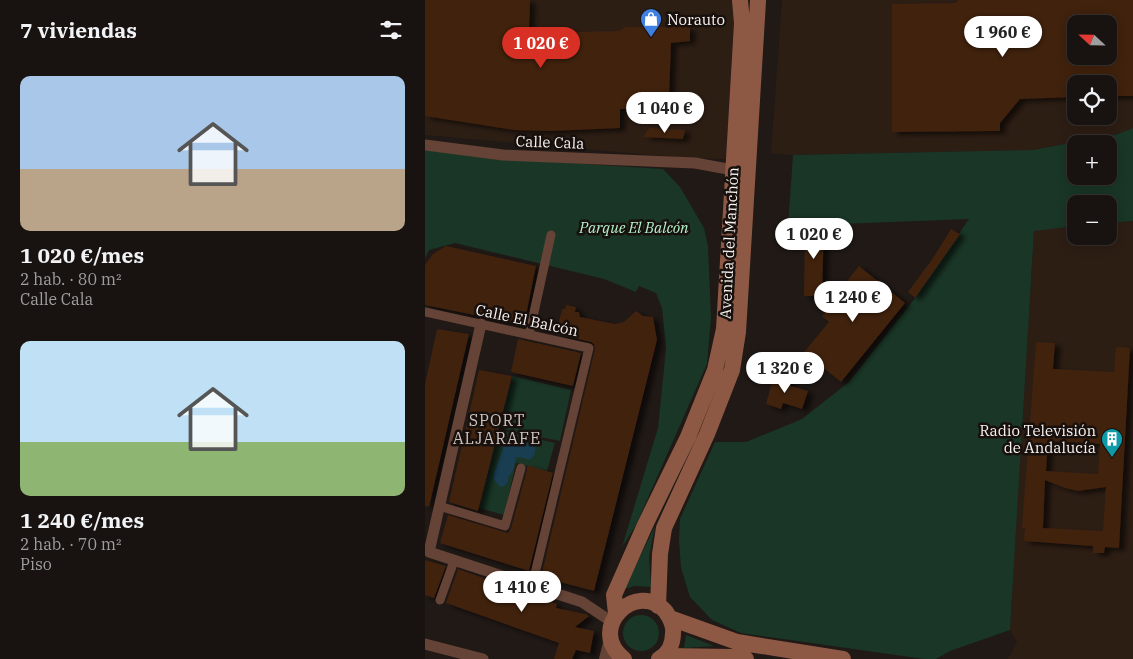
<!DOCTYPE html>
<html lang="es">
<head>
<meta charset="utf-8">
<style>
	:root { --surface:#181310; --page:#25201e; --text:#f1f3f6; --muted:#9f9e9f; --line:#363230; --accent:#d93025 }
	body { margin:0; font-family:"IBM Plex Serif",serif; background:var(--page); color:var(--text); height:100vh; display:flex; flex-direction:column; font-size:19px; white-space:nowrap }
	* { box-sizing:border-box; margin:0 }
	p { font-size:16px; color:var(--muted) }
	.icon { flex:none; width:28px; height:28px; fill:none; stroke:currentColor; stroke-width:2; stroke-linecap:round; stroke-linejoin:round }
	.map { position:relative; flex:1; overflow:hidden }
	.details { display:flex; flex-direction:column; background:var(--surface); width:425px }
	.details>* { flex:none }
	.needle { width:32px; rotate:292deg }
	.tools { position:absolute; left:642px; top:15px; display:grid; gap:10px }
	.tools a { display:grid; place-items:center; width:50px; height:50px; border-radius:10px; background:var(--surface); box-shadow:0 2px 12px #0003,0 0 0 1px var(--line); font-size:25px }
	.price { position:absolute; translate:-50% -42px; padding:0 11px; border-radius:18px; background:#fff; color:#222; font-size:16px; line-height:32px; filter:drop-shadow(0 1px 2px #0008) }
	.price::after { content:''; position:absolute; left:50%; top:30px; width:15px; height:11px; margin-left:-8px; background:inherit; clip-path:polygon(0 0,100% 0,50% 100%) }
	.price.on { background:var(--accent); color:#fff }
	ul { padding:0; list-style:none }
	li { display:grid; align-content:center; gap:10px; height:265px; padding:0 20px }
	li span { display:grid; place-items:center; height:155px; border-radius:10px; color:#555 }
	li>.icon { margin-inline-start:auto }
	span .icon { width:90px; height:90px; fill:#fffc; stroke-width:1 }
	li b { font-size:21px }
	h2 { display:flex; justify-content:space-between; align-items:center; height:60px; padding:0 20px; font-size:21px }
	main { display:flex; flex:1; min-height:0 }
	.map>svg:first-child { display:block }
	.commercial { fill:#2d1e14; fill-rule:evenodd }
	.green { fill:#193626; fill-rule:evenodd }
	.water { fill:#193d51 }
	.building { fill:#402111; fill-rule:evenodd; filter:url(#shadow) }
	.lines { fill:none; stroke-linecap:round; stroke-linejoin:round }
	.pedestrian { stroke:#654336; stroke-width:9 }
	.minor { stroke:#654336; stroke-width:11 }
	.tertiary { stroke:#654336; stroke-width:14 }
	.secondary { stroke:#8e5944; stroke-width:16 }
	.labels { text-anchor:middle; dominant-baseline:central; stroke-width:5; stroke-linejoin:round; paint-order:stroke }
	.poi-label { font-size:15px; fill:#f8f2f0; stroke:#17100d; text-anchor:start }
	.street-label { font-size:15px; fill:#f8f2f0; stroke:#17100d }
	.park-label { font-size:15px; font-style:italic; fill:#b3f3cb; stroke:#17100d }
	.neighbourhood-label { font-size:16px; letter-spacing:1px; fill:#cbc1bd; stroke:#17100d }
</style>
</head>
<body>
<main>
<section class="details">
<h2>7 viviendas<svg class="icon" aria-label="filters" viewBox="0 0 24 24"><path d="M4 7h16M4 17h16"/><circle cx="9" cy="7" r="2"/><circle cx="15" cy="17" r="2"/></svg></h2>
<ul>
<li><span style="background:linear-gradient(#a9c7e8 60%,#b9a48a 0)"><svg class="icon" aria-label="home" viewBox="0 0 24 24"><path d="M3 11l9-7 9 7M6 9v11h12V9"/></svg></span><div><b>1 020 €/mes</b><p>2 hab. · 80 m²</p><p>Calle Cala</p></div></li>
<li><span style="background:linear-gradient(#bfe0f5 65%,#8fb573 0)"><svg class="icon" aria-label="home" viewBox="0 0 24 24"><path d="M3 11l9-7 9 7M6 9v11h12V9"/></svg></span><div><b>1 240 €/mes</b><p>2 hab. · 70 m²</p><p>Piso</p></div></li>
</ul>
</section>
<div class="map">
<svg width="708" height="659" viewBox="0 0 708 659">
	<defs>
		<filter id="shadow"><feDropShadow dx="5.5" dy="3" stdDeviation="2.5" flood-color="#0009"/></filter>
	</defs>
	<rect width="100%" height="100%" fill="#201916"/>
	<path class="commercial" d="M0,0H310L301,159L261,158L0,135Z
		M357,0H708V128L690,135L607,150L368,155L346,154ZM651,24H684V56H651ZM651,84H684V116H651Z
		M708,221V659H583L592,642L585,630L609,230L651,226V236H684V223Z"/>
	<path class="green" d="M708,128V221L684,223V204H651V226L609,231L585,630L525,651L511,659H499L316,633L287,620L265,597L256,568L254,540L255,519L290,442H321L377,419L424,382L490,298L544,219L363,226L368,155L607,150L690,135ZM651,144H684V176H651Z
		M0,150L77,159L238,169L255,187L279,228L283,246L286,318L282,364L211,525L197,547L233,428L241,348L237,308L231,293L214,286L211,292L179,279L30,243L4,250L0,258Z
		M87,376L146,390L135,441L99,434L100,429L99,434L74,428Z
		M72,429L130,443L122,471L91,463L79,515L54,508Z
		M230,526L224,557L226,587L210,586L199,589Z
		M198 633a18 18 0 1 1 36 0a18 18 0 1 1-36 0Z
		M261,635L289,646L259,648Z"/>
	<path class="water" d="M86,437C94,438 101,442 109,444C112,451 110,455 105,460L95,457L91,458C88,467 90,471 83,477V482L79,486L75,487L69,480V473L81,440Z"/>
	<path class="building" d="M0,0H105L104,33L194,31L201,27H265V41L246,43L244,97H266L267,109H195V128L126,131L89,130L0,116Z
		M533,0H708V96H684V84H651V97L595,99L575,123V131L467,132V4L531,3ZM651,24H684V56H651Z
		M224,128L260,130L258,139L218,137Z
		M399,225L397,296H379L380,226Z
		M526,229L535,234L490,298L483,292L508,258Z
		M21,246L111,266L99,325L0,305V265L8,254Z
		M434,266L480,303L416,382L379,352L404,322L397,316L413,296H410Z
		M141,305L151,307L150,312H154L155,317L190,324L199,322L211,311L218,316L228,317L232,340L169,591L116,577L170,349L169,344L166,342L131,334L137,309H140Z
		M12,329L44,334L4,507L0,506V384Z
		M93,339L156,353L148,386L86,372Z
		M611,342L630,343L628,369L689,372L691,347L705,348L694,548L680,547L679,553H668V546L599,541L600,528H597ZM623,441L675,444L673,474L621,471ZM620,480L640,488L653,491L681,487L678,531L618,528Z
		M54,370L87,376L53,511L24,502Z
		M349,375L365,379L363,385L383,391L377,409L358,403L356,409L341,404Z
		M102,465L128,473L104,571L15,543L23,515L83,533L86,528L102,470Z
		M0,560L21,566L9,598L0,595Z
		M33,569L132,604L131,608L161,614L164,616L150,627L169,631L165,653L151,650L147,659H129L134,643L21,603Z"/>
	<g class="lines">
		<path class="pedestrian" d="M0,312L164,348L107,586
			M104,335L126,235
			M14,506L80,526L96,468
			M15,600L29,561"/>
		<path class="minor" d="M0,145L78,155L270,163L308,170
			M56,324L4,552L157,602L187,622
			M0,644L58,659"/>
		<path class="tertiary" d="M181,659L186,640"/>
		<path class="secondary" d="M233,606L235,554L239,528L282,434L307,370L313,332L333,1
			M191,614L189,595L220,525L263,437L290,370L299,329L317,23L315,0
			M245,618L312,642L418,659
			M239,656L308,657L321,659
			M199,659C160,629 212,578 241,612C245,618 249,626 248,633C248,644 243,654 234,659"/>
	</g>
	<defs>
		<g id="shop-pin" transform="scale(1.125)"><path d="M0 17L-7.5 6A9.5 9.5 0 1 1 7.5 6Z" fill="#3f7fe0" stroke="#17100d"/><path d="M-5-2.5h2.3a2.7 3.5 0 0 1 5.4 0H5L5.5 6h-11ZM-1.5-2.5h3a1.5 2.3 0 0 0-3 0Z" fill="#fff"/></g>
		<g id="building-pin" transform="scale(1.125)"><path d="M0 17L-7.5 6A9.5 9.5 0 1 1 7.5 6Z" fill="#0f9aa8" stroke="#17100d"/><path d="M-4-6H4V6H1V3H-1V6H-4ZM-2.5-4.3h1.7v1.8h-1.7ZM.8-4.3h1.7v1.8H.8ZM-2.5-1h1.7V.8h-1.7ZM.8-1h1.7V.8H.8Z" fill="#fff"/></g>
	</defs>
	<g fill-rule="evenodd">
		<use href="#shop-pin" x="226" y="19"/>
		<use href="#building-pin" x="687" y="439"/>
	</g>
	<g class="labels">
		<g class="poi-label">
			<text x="242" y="19">Norauto</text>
			<text x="671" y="430" text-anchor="end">Radio Televisión<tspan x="671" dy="17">de Andalucía</tspan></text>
		</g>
		<g class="street-label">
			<text transform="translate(125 142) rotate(2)">Calle Cala</text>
			<text transform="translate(304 243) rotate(-87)">Avenida del Manchón</text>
			<text transform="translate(102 320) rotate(12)">Calle El Balcón</text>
		</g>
		<g class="park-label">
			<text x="209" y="227">Parque El Balcón</text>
		</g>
		<g class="neighbourhood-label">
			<text x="72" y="420">SPORT<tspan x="72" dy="18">ALJARAFE</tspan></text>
		</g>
	</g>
</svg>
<div class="tools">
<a><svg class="needle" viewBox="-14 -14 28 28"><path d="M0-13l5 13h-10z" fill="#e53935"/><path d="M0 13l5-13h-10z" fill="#9f9e9f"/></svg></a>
<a><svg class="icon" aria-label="locate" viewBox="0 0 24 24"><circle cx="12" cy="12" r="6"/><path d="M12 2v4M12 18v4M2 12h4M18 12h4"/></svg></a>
<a>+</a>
<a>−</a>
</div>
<b class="price" style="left:578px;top:58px">1 960 €</b>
<b class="price on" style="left:116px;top:69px">1 020 €</b>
<b class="price" style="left:240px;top:134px">1 040 €</b>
<b class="price" style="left:389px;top:260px">1 020 €</b>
<b class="price" style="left:428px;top:323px">1 240 €</b>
<b class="price" style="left:360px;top:394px">1 320 €</b>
<b class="price" style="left:97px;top:613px">1 410 €</b>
</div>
</main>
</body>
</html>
